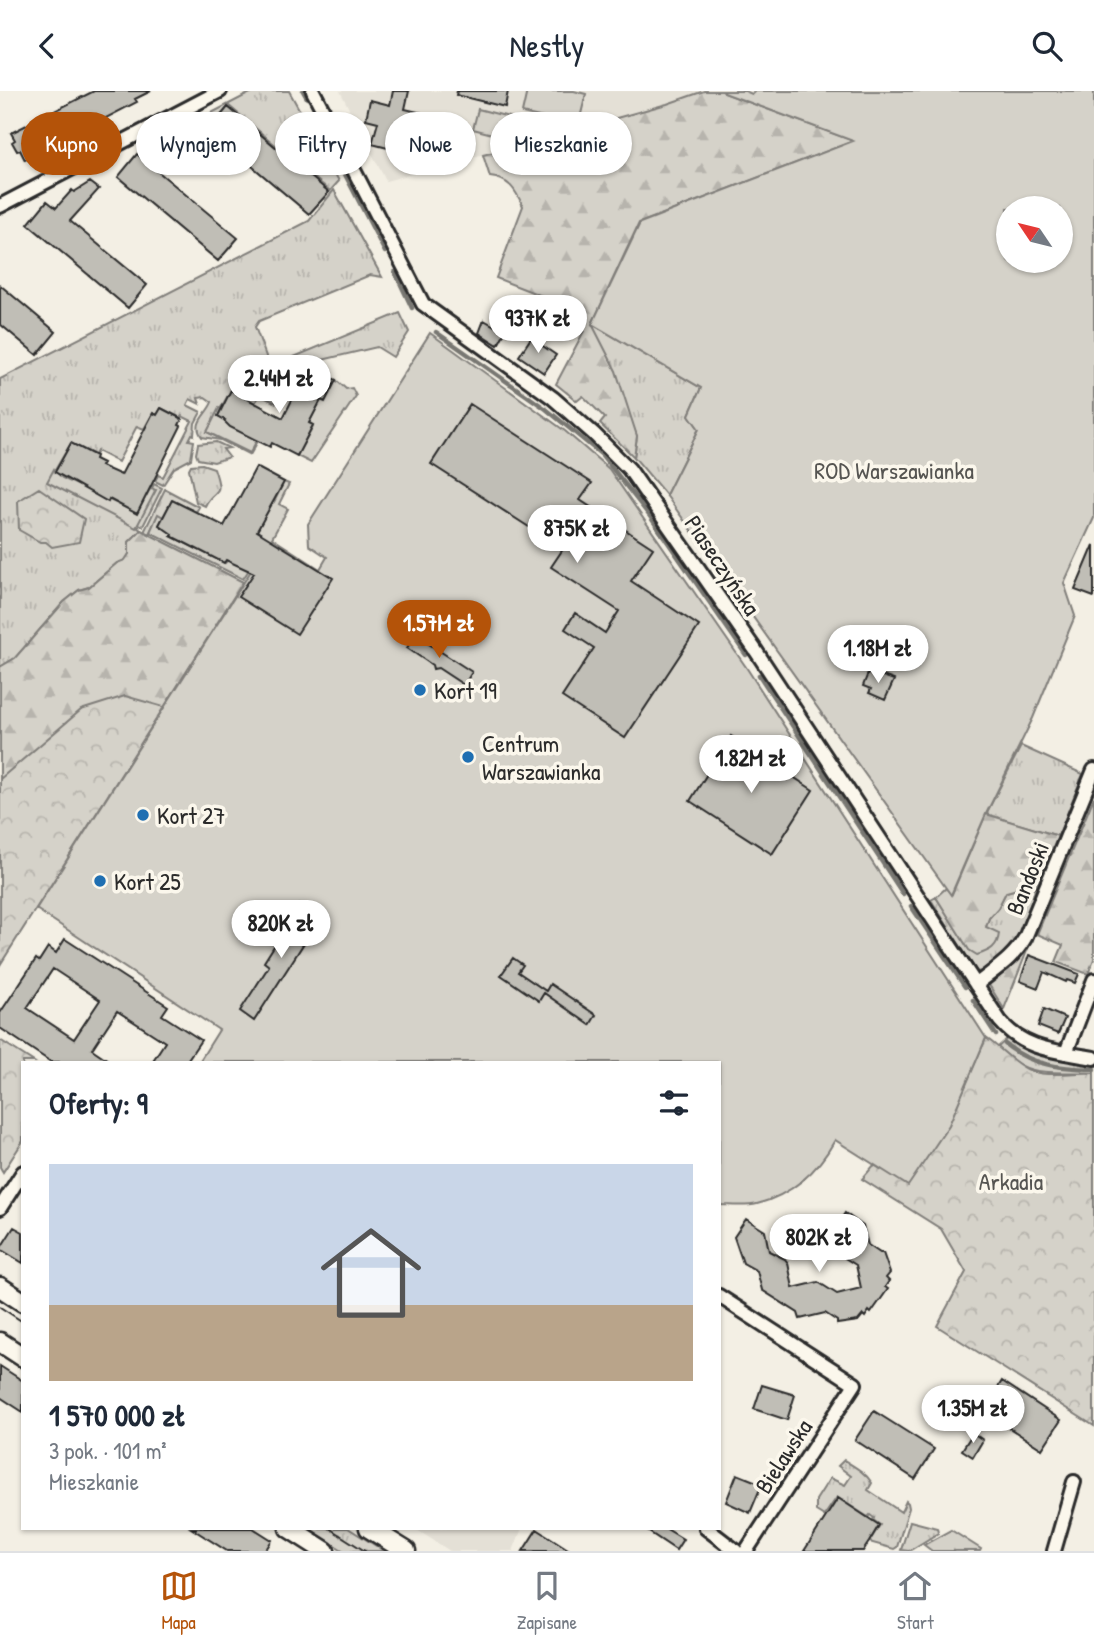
<!DOCTYPE html>
<html lang="pl">
<head>
<meta charset="utf-8">
<style>
	:root { --surface:#fff; --page:#f6f6f7; --text:#1f2937; --muted:#747a83; --line:#e0e1e3; --accent:#b45309 }
	body { margin:0; font-family:"Patrick Hand",sans-serif; background:var(--page); color:var(--text); height:100vh; display:flex; flex-direction:column; font-size:26px; white-space:nowrap }
	* { box-sizing:border-box; margin:0 }
	p { font-size:23px; color:var(--muted) }
	.icon { flex:none; width:38px; height:38px; fill:none; stroke:currentColor; stroke-width:2; stroke-linecap:round; stroke-linejoin:round }
	.map { position:relative; flex:1; overflow:hidden }
	.details { position:absolute; left:21px; top:970px; width:700px; height:469px; display:flex; flex-direction:column; background:var(--surface); border-radius:0px; box-shadow:0 2px 5px #0004 }
	.details>* { flex:none }
	.top-card { position:absolute; left:21px; top:21px; width:700px; height:63px; display:flex; gap:14px }
	.needle { width:46px; rotate:305deg }
	.fabs { position:absolute; left:996px; top:105px; display:grid; gap:14px }
	.fabs a { display:grid; place-items:center; width:77px; height:77px; border-radius:50%; background:var(--surface); box-shadow:0 2px 5px #0004; font-size:35px }
	.price { position:absolute; translate:-50% -60px; padding:0 16px; border-radius:24px; background:#fff; color:#222; font-size:23px; line-height:46px; filter:drop-shadow(0 2px 4px #0008) }
	.price::after { content:''; position:absolute; left:50%; top:42px; width:21px; height:16px; margin-left:-10px; background:inherit; clip-path:polygon(0 0,100% 0,50% 100%) }
	.price.on { background:var(--accent); color:#fff }
	ul { padding:0; list-style:none }
	li { display:grid; align-content:center; gap:14px; height:371px; padding:0 28px }
	li+li { border-top:2px solid var(--line) }
	li span { display:grid; place-items:center; height:217px; border-radius:0px; color:#555 }
	li>.icon { margin-inline-start:auto }
	span .icon { width:126px; height:126px; fill:#fffc; stroke-width:1 }
	li b { font-size:30px }
	h2 { display:flex; justify-content:space-between; align-items:center; height:84px; padding:0 28px; font-size:30px }
	.chip { padding:0 24px; border-radius:32px; background:var(--surface); box-shadow:0 2px 5px #0004; font-size:24px; line-height:63px }
	.chip.on { background:var(--accent); color:#fff }
	header { display:flex; justify-content:space-between; align-items:center; height:91px; padding:0 28px; background:var(--surface); font-size:32px; font-weight:600 }
	.dock { display:flex; justify-content:space-around; align-items:center; height:98px; border-top:2px solid var(--line); background:var(--surface); font-size:19px; color:var(--muted) }
	.dock a { display:grid; justify-items:center; gap:4px }
	.dock .on { color:var(--accent) }
	.map>svg:first-child { display:block }
	.built { fill:#e4e0d6 }
	.grass { fill:url(#grass-tufts); stroke:#807e7a; stroke-width:2 }
	.forest { fill:url(#forest-firs); stroke:#807e7a; stroke-width:2 }
	.park { fill:url(#park-crowns); stroke:#807e7a; stroke-width:2 }
	.garden { fill:#d5d2c9; stroke:#807e7a; stroke-width:2; fill-rule:evenodd }
	.lines { fill:none; stroke-linecap:round; stroke-linejoin:round }
	.stream { stroke:#787772; stroke-width:4.5 }
	.building { fill:#c0beb6; stroke:#2b2b2b; stroke-width:2; fill-rule:evenodd }
	.minor-casing { stroke:#2b2b2b; stroke-width:18 }
	.secondary-casing { stroke:#2b2b2b; stroke-width:23 }
	.minor { stroke:#fbf7ec; stroke-width:12 }
	.secondary { stroke:#fbf7ec; stroke-width:18 }
	.tram { stroke:#2b2b2b; stroke-width:2 }
	.poi-dot { fill:#1f6fb2; stroke:#fbf7ec; stroke-width:2.5 }
	.labels { text-anchor:middle; dominant-baseline:central; stroke-width:7; stroke-linejoin:round; paint-order:stroke }
	.park-label { font-size:24px; fill:#565552; stroke:#fbf7ec }
	.street-label { font-size:24px; fill:#2b2b2b; stroke:#fbf7ec }
	.poi-label { font-size:24px; fill:#2b2b2b; stroke:#fbf7ec; text-anchor:start }
</style>
</head>
<body>
<header><svg class="icon" aria-label="back" viewBox="0 0 24 24"><path d="M15 5l-7 7 7 7"/></svg>Nestly<svg class="icon" aria-label="search" viewBox="0 0 24 24"><circle cx="10" cy="10" r="6"/><path d="M15 15l6 6"/></svg></header>
<div class="map">
<svg width="1094" height="1460" viewBox="0 0 1094 1460">
	<defs>
		<pattern id="grass-tufts" width="24" height="20" patternUnits="userSpaceOnUse" patternTransform="scale(1.75)"><rect width="24" height="20" fill="#d5d2c9"/><path d="M3 7l-1-3M5 7V3M7 7l1-3M15 17l-1-3M17 17v-4M19 17l1-3" fill="none" stroke="#b7b4ad"/></pattern>
		<pattern id="forest-firs" width="22" height="20" patternUnits="userSpaceOnUse" patternTransform="scale(1.75)"><rect width="22" height="20" fill="#d5d2c9"/><path d="M5 1l3.5 6h-7zM16 11l3.5 6h-7z" fill="#b7b4ad"/></pattern>
		<pattern id="park-crowns" width="20" height="18" patternUnits="userSpaceOnUse" patternTransform="scale(1.75)"><rect width="20" height="18" fill="#d5d2c9"/><path d="M2 6a3 3 0 1 1 6 0M12 15a3 3 0 1 1 6 0" fill="none" stroke="#b7b4ad"/></pattern>
	</defs>
	<rect width="100%" height="100%" fill="#f3efe4"/>
	<filter id="ink" filterUnits="userSpaceOnUse"><feTurbulence type="fractalNoise" baseFrequency=".0143" numOctaves="2"/><feDisplacementMap in="SourceGraphic" scale="14" xChannelSelector="R" yChannelSelector="G"/><feConvolveMatrix kernelMatrix="1 2 1 2 8 2 1 2 1" color-interpolation-filters="sRGB"/></filter>
	<g filter="url(#ink)">
		<path class="built" d="M340,0H704L667,13L386,90Z
			M414,1437H522L513,1460H450Z"/>
		<path class="grass" d="M254,0H289L339,90L330,100L229,15L209,38L198,29Z
			M334,99L382,186L370,184L259,230L255,236L270,276L400,222L409,241L393,266L377,256L296,275L276,312L260,304L255,312L231,299L207,341L250,362L258,350L250,364L221,349L202,346C191,331 208,323 212,311L205,306L198,307L200,313L190,308L187,314L201,321L195,332L194,344L192,343L189,349L194,350L191,368L174,377L163,394L155,390L158,384L163,386L192,330L182,325L181,327L161,317L157,324L153,322L144,338L137,335L118,371L97,360L95,364L71,352L48,391L136,436L155,399L152,397L154,393L162,397L143,435L140,434L138,437L141,439L129,451V463L125,470L117,472L89,496L79,499L64,511L15,567L0,576V288L309,130Z
			M592,233L701,297L689,324L699,338L666,404L634,366L637,345Z
			M216,351L229,357L223,358L229,366L214,371L198,368L196,363L198,353Z
			M202,373L214,377C225,409 214,395 205,415L196,411L189,378L191,374Z
			M165,398L199,416L196,421L172,409L163,426L158,424L149,443L144,441Z
			M1021,655L1083,683L1058,745L986,723Z
			M1036,797C1025,826 1015,876 977,881L931,809L936,806L969,858L986,836L989,827L998,817L1006,801L1017,798Z
			M1008,947L1028,959L1094,973V982C1052,979 1031,990 997,957Z
			M844,1369C855,1376 865,1381 872,1392L868,1399L901,1421L906,1410L908,1412L909,1417L897,1456L894,1458L869,1451L880,1434L873,1429L874,1427L870,1424L868,1426L837,1406L824,1425L816,1420V1409L830,1387L845,1394L851,1385L838,1375Z
			M910,1430L937,1437L938,1442L909,1460L901,1459Z
			M308,1437H348L384,1460H344Z
			M951,1439L981,1458L980,1460H932L924,1454Z"/>
		<path class="forest" d="M704,0H723L724,2L854,50L639,132L592,233L616,280L637,345L634,366L600,333L605,327L583,305L577,310L556,293L584,240L545,219L550,208L496,187L523,115C515,98 509,88 490,86L483,64L667,13Z
			M141,439L243,491L117,691L0,720V576L15,567L64,511L79,499L89,496L117,472L125,469L129,463V451Z
			M1094,706V868L1088,883L1056,871L1063,854L1037,843Z
			M986,723L1058,745L1036,797L1017,798L1006,801L998,817L989,827L986,836L999,842C998,856 990,860 977,864L969,859L936,806L946,797L952,803Z
			M1027,860L1004,918L989,894L994,887Z"/>
		<path class="park" d="M39,397L84,428L79,451L52,456L46,451H40L19,439L18,410Z
			M125,605L164,616L0,874V688L81,619Z
			M986,947C1000,956 1011,970 1027,978C1047,988 1072,980 1094,982V1335L937,1235L966,1181L941,1138L862,1088L874,1074L882,1079L838,1041L960,1007Z
			M0,949L34,971H23V1050L3,1081L0,1076Z"/>
		<path class="garden" d="M527,0H574L586,3L578,35L522,22Z
			M723,0H745L752,3L755,0H1094V427L1064,492L1075,525L1033,627L986,723L951,804L666,404L699,338L689,324L701,297L592,233L640,132L853,50L724,2ZM1008,117H1060V170H1008Z
			M478,18L509,26L504,46L473,38Z
			M430,242L565,340L609,378L746,576L986,947L949,1034L908,1095L835,1049C818,1080 793,1103 757,1113C746,1116 731,1114 719,1114V971H199L219,939L36,818L270,450L268,449L243,488L150,441L158,423L163,426L159,434L172,443L171,445L225,472L257,440L271,410L274,411L284,391L289,393L279,413L288,418L272,447L320,478L327,466L309,454L308,433Z
			M336,289L346,298L352,297L356,305L311,372L297,365L313,335L309,332L321,309L325,310Z
			M219,317L221,318L218,325L225,329L224,330L257,349L250,362L207,341Z
			M54,378L62,387L137,422L150,398L156,399L136,437L47,391Z"/>
		<g class="lines">
			<path class="stream" d="M303,0L307,7
				M315,25L385,161
				M395,181L412,217
				M436,241L546,318L602,364L649,424L746,564
				M759,584L903,803
				M911,815L965,896
				M973,909L996,944
				M1005,953C1032,975 1060,977 1094,978"/>
		</g>
		<path class="building" d="M94,0H151L135,8L137,11L25,69L20,59L17,60L12,51L15,49L11,42Z
			M393,0H409L405,18L448,28L444,46L437,44L431,68L372,53L378,31L366,28L370,9L390,14Z
			M457,0H508L505,16L456,4Z
			M228,16L329,101L309,123L209,39Z
			M200,31L207,37L202,44L204,46L192,59L190,58L181,65L173,59L181,49L183,51Z
			M137,63L238,147L218,170L118,86Z
			M90,91L99,98L70,130L147,194L128,217L28,133L47,110L56,117L72,99L74,101Z
			M0,194L56,241L37,264L0,233Z
			M484,229L505,241L498,254L479,242Z
			M531,247L556,264L544,282L519,265Z
			M316,279L336,289L325,311L321,309L309,332L313,334L297,365L272,352L270,356L230,336L224,330L225,329L218,325L231,299L283,327L306,281L313,285Z
			M470,313L592,392L580,409L653,457L631,490L699,535L625,647L562,606L594,557L565,538L575,522L605,542L619,520L551,476L563,458L431,373Z
			M161,317L182,328L179,334L181,335L137,423L109,408L108,411L55,381L71,352L96,365L95,368L103,372L101,375L121,384L153,322L157,324Z
			M256,376L284,391L257,440L333,487L297,543L238,506L254,482L226,469L224,472L187,453L171,445L172,443L159,434L172,409L224,435Z
			M1094,454V506L1075,499Z
			M415,544L472,581L464,594L438,577L433,578L432,574L407,557Z
			M869,580L894,589L885,609L869,602L871,598L863,595Z
			M731,645L813,699L772,763L690,710Z
			M300,814L320,827L254,930L240,920L269,875L264,871Z
			M65,848L168,915L162,924L201,949L186,971H152L165,951L117,920L92,958L111,971H51L0,937V922L36,868L39,870L48,856L56,862ZM53,878L100,909L74,948L27,917Z
			M1029,864L1079,883L1075,892L1067,889L1066,891L1044,881L1038,897L1020,890Z
			M513,867L523,874L518,881L546,900L550,893L596,924L590,934L544,902L539,910L501,884Z
			M1044,918L1065,927L1058,943L1038,935Z
			M845,1122L863,1135L868,1154L880,1162H883L890,1182L886,1187L889,1190L885,1196L888,1198L871,1222L869,1220L865,1226L863,1224L858,1230L837,1233V1230L825,1222L800,1228L798,1222L762,1199L757,1180L743,1172L734,1146L746,1128L765,1140L769,1160L785,1168L788,1172L793,1197L818,1191L837,1203L861,1197L856,1174L837,1162L832,1141Z
			M14,1136L23,1141V1172L0,1158Z
			M0,1275L23,1290V1321L0,1306Z
			M1002,1290L1061,1329L1042,1358L983,1320Z
			M762,1294L795,1304L787,1329L754,1318Z
			M874,1320L934,1358L915,1388L855,1349Z
			M973,1342L983,1349L973,1366L962,1359Z
			M737,1383L762,1393L750,1422L726,1411Z
			M838,1407L879,1434L869,1451L863,1460H804Z
			M191,1437H253L272,1449L265,1460H227Z
			M643,1437H665L683,1448L676,1459Z
			M537,1438L571,1460H523Z"/>
		<g class="lines">
			<g class="minor-casing">
				<path id="minor" d="M313,0L423,213L553,307L594,343L629,378L756,560L1000,930C1025,960 1058,960 1094,967
					M0,115L220,0
					M976,894C994,879 1013,868 1025,847L1094,679
					M1066,962L1094,889
					M0,1117L23,1081
					M719,1205L855,1293L746,1460
					M706,1437L736,1460
					M1054,1460L1074,1391"/>
			</g>
			<g class="secondary-casing">
				<path id="secondary" d="M0,1196L23,1211
					M0,1251L23,1266
					M289,1437L325,1460
					M369,1437L406,1460"/>
			</g>
			<use href="#minor" class="minor"/>
			<use href="#secondary" class="secondary"/>
			<path class="tram" d="M0,1216L23,1231
				M329,1437L365,1460"/>
		</g>
	</g>
	<g class="poi-dot">
		<circle cx="420" cy="599" r="7"/>
		<circle cx="468" cy="666" r="7"/>
		<circle cx="143" cy="724" r="7"/>
		<circle cx="100" cy="790" r="7"/>
	</g>
	<g class="labels">
		<g class="park-label">
			<text x="894" y="379">ROD Warszawianka</text>
			<text x="1011" y="1090">Arkadia</text>
		</g>
		<g class="street-label">
			<text transform="translate(723 474) rotate(56)">Piaseczyńska</text>
			<text transform="translate(1027 787) rotate(-68)">Bandoski</text>
			<text transform="translate(783 1365) rotate(-57)">Bielawska</text>
		</g>
		<g class="poi-label">
			<text x="434" y="599">Kort 19</text>
			<text x="482" y="652">Centrum<tspan x="482" dy="28">Warszawianka</tspan></text>
			<text x="157" y="724">Kort 27</text>
			<text x="114" y="790">Kort 25</text>
		</g>
	</g>
</svg>
<div class="fabs">
<a><svg class="needle" viewBox="-14 -14 28 28"><path d="M0-13l5 13h-10z" fill="#e53935"/><path d="M0 13l5-13h-10z" fill="#747a83"/></svg></a>
</div>
<b class="price" style="left:538px;top:264px">937K zł</b>
<b class="price" style="left:279px;top:324px">2.44M zł</b>
<b class="price" style="left:577px;top:474px">875K zł</b>
<b class="price on" style="left:439px;top:569px">1.57M zł</b>
<b class="price" style="left:878px;top:594px">1.18M zł</b>
<b class="price" style="left:751px;top:704px">1.82M zł</b>
<b class="price" style="left:281px;top:869px">820K zł</b>
<b class="price" style="left:819px;top:1183px">802K zł</b>
<b class="price" style="left:973px;top:1354px">1.35M zł</b>
<div class="top-card">
<a class="chip on">Kupno</a>
<a class="chip">Wynajem</a>
<a class="chip">Filtry</a>
<a class="chip">Nowe</a>
<a class="chip">Mieszkanie</a>
</div>
<section class="details">
<h2>Oferty: 9<svg class="icon" aria-label="filters" viewBox="0 0 24 24"><path d="M4 7h16M4 17h16"/><circle cx="9" cy="7" r="2"/><circle cx="15" cy="17" r="2"/></svg></h2>
<ul>
<li><span style="background:linear-gradient(#c9d6e8 65%,#b9a48a 0)"><svg class="icon" aria-label="home" viewBox="0 0 24 24"><path d="M3 11l9-7 9 7M6 9v11h12V9"/></svg></span><div><b>1 570 000 zł</b><p>3 pok. · 101 m²</p><p>Mieszkanie</p></div></li>
</ul>
</section>
</div>
<nav class="dock">
<a class="on"><svg class="icon" aria-label="map" viewBox="0 0 24 24"><path d="M3 6l6-2 6 2 6-2v14l-6 2-6-2-6 2zM9 4v14M15 6v14"/></svg>Mapa</a>
<a><svg class="icon" aria-label="saved" viewBox="0 0 24 24"><path d="M7 4h10v16l-5-4-5 4z"/></svg>Zapisane</a>
<a><svg class="icon" aria-label="home" viewBox="0 0 24 24"><path d="M3 11l9-7 9 7M6 9v11h12V9"/></svg>Start</a>
</nav>
</body>
</html>
